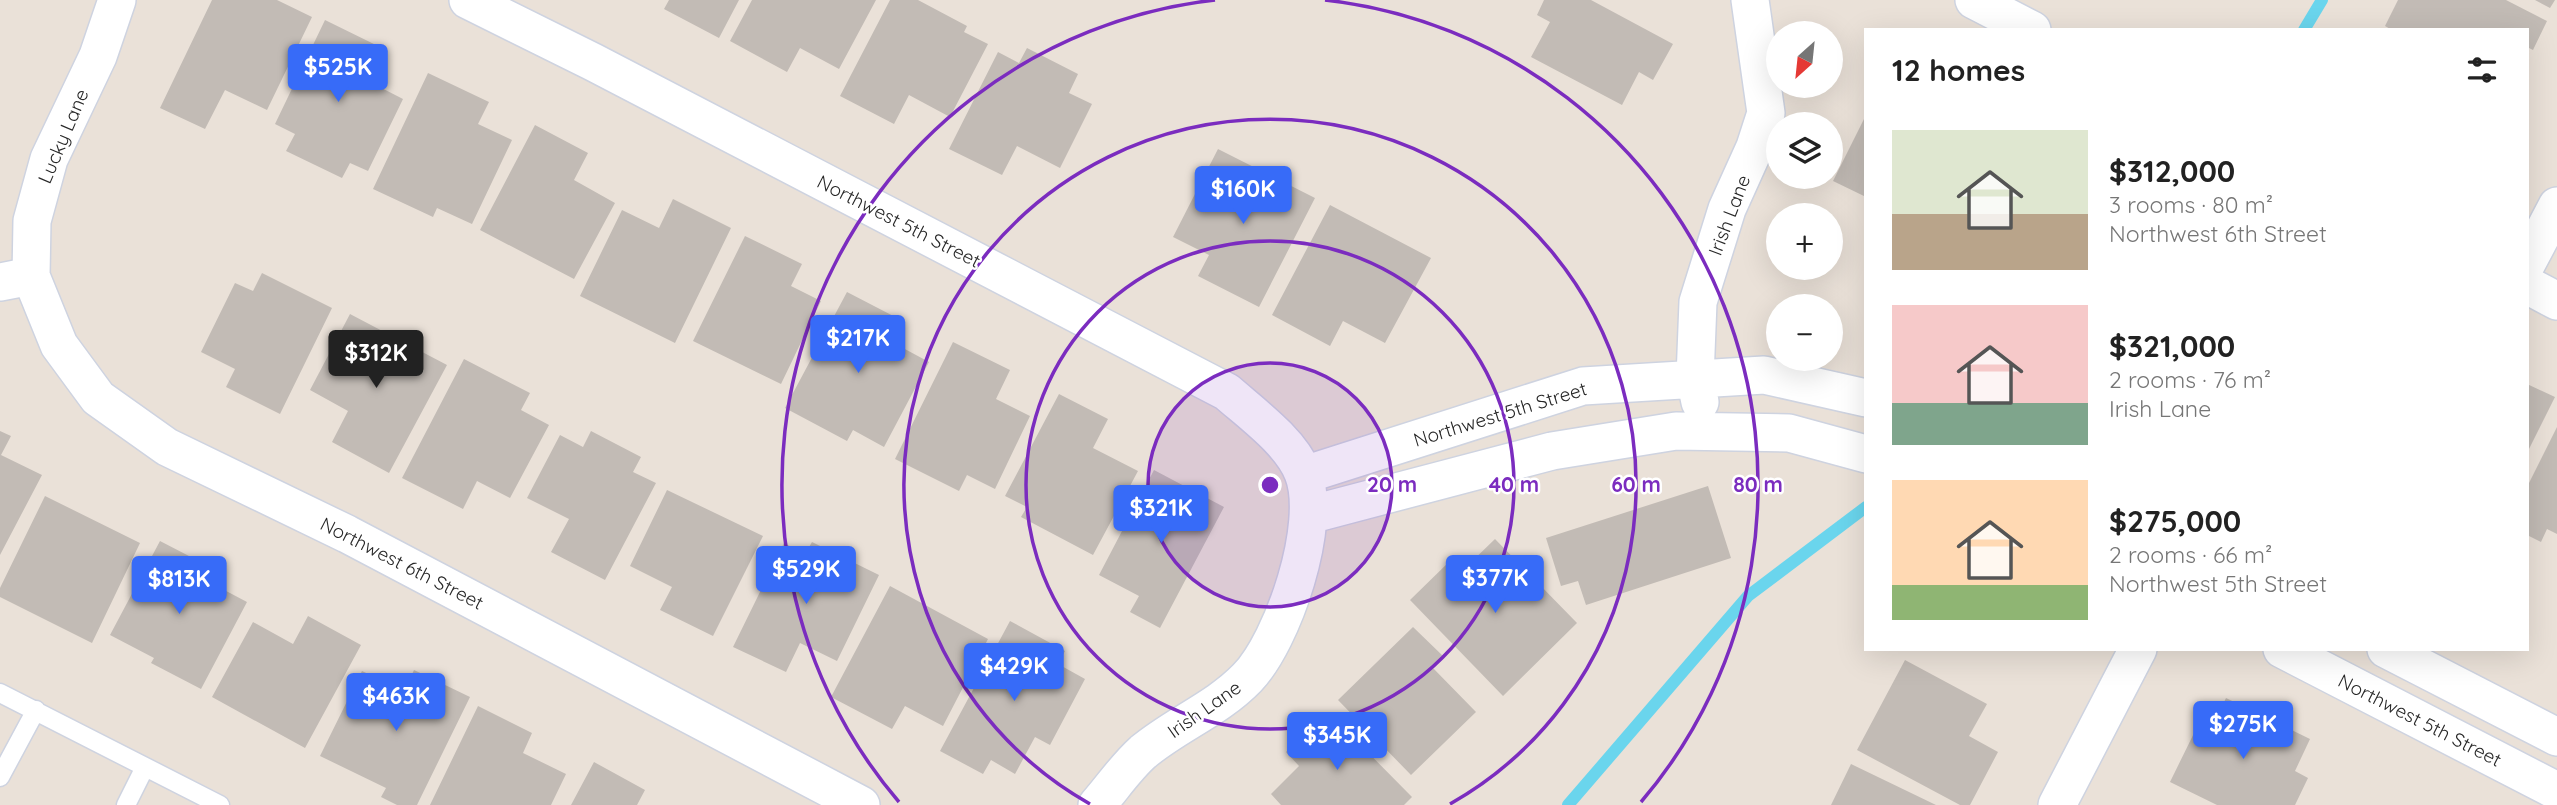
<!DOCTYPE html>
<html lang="en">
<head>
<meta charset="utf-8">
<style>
	:root { --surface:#fff; --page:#f2f2f2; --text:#222; --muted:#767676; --accent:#376bf8 }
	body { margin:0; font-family:Quicksand,sans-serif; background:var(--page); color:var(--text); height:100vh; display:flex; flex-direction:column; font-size:26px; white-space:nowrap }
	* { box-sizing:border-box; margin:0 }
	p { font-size:23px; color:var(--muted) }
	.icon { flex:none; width:38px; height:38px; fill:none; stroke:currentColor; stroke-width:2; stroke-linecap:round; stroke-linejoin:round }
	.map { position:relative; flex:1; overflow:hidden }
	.sheet { position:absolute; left:1864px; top:28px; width:665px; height:623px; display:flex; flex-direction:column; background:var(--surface); border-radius:0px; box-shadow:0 7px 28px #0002 }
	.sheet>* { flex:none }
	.needle { width:46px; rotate:207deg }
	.controls { position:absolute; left:1766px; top:21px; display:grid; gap:14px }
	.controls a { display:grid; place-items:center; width:77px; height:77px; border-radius:50%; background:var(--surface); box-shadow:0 7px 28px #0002; font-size:35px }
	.price { position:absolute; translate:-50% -60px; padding:0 16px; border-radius:7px; background:var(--accent); color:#fff; font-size:23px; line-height:46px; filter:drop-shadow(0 2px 4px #0008) }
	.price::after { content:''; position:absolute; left:50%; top:42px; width:21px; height:16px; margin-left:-10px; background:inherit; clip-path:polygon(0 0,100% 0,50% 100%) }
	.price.current { background:#222; color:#fff }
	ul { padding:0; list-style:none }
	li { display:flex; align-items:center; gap:21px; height:175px; padding:0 28px }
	li span { display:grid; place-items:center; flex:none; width:196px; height:140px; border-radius:0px; color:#555 }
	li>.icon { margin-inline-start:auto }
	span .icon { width:84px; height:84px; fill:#fffc; stroke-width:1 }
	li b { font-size:30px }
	h2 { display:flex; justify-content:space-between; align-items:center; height:84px; padding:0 28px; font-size:30px }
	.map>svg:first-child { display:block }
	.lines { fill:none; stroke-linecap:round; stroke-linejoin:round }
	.stream { stroke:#6ad5ed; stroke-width:12 }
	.building { fill:#c2bbb5 }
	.service-casing { stroke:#ced3e0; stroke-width:21 }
	.minor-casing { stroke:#ced3e0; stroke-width:40 }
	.service { stroke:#fff; stroke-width:18 }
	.minor { stroke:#fff; stroke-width:37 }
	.ring { fill:none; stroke:#7b2cbf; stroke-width:3.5 }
	.labels { text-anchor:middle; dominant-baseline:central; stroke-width:5; stroke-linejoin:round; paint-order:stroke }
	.street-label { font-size:19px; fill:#272727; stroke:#fff }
	.centre { fill:#7b2cbf; stroke:#fff; stroke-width:3.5 }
	.ring-label { font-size:21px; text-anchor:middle; font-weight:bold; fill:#7b2cbf; stroke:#fff; stroke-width:5; stroke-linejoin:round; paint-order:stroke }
</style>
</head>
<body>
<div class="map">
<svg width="2557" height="805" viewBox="0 0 2557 805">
	<rect width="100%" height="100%" fill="#eae1d8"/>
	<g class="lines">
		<path class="stream" d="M2304,30L2322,0
			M1568,805L1748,596L1866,507"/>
	</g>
	<path class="building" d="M212,0H277L312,17L267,110L225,90L205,129L160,108Z
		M669,0H739L719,38L664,9Z
		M752,0H876L839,69L800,48L787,72L730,41Z
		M890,0H918L967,26L964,32L988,44L950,117L909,95L894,124L840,96Z
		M1544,0H1591L1673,44L1653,80L1639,72L1622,105L1531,57L1550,22L1537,15Z
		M2398,0H2506L2547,21L2533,50L2527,47V30H2392L2385,26Z
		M2535,0H2555L2550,8Z
		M325,20L380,47L364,79L403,99L368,171L350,163L342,178L286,151L295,134L275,124Z
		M1027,48L1078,74L1069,93L1092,104L1060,168L1017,146L1002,175L949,149L998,52L1019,63Z
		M428,73L489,102L478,124L512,140L472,224L437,208L433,217L373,189Z
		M1866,115V197L1833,181Z
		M535,125L588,153L574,180L615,203L574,279L480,230Z
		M1218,149L1315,198L1259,307L1198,276L1209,255L1173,237Z
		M673,199L731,228L675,343L580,296L622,210L659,228Z
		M1330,205L1431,258L1385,343L1343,321L1330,346L1272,315Z
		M745,236L802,264L791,286L821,301L781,384L693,341Z
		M262,273L332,308L280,414L226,387L235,369L201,352L235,283L253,291Z
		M847,292L901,320L890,341L929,362L884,447L853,430L847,441L785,408Z
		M350,314L447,365L389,473L332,442L348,411L310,390Z
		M953,342L1010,370L996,399L1030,416L995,489L967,475L959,491L895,459Z
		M464,359L530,393L521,410L549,425L510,498L477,481L463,509L402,478Z
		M2527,384L2555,397L2527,453Z
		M1059,394L1108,419L1093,448L1138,471L1093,555L1021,517L1027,507L1005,496Z
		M2557,427V534L2547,529L2541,542L2527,535V487Z
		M0,431L11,436L1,455L42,475L0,555Z
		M591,431L641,457L633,472L656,483L605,580L551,552L569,519L527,498L560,435L583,447Z
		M1154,470L1224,507L1160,628L1130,612L1139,596L1099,575Z
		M1708,486L1731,558L1586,605L1578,581L1561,586L1546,538Z
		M667,490L763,536L713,636L660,610L672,587L630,566Z
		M45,496L140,543L92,643L0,597V588Z
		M1495,539L1577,623L1503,696L1410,600L1452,559L1463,570Z
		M160,541L218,571L211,583L247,602L201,689L151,663L154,658L110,635Z
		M812,542L879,575L837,661L800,643L786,672L733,647L784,543L805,554Z
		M890,586L988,639L943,726L905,706L892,729L831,697Z
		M308,616L361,645L305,748L212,697L253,622L293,644Z
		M1010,621L1065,651L1058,664L1085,679L1050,745L1035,737L1015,774L991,760L983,774L940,751Z
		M1413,627L1443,656L1432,667L1476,712L1411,775L1338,700Z
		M1905,660L1987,704L1969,736L1998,752L1970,805H1960L1857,750Z
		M414,670L470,697L417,805H397L381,797L386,788L320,756L362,671L404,691Z
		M2226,698L2310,739L2295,771L2308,778L2295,805H2217L2170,782L2198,725L2210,731Z
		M478,706L532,733L523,753L566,774L551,805H430Z
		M1328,712L1412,797L1404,805H1281L1271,794L1299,766L1286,752Z
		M594,762L645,790L637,805H571Z
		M1851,764L1936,805H1831Z"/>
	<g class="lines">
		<g class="service-casing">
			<path id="service" d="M0,693L220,805
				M0,777L36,710
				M126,805L145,767"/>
		</g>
		<g class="minor-casing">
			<path id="minor" d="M468,0L593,62L1227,392C1252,414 1291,442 1303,473C1323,523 1283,641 1247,678C1217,709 1175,725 1143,752C1126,767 1112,788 1097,805
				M1974,0L2032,30
				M2527,263L2557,206
				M31,276L32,221L49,159L98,56L117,0
				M0,282L31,276L59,345L98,398L167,447L347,534L861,805
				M2527,285L2557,301
				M1700,402L1695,378L1698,302L1727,209L1755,147L1766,113L1750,0
				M1304,475L1583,386L1764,375L1866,398
				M1309,515L1552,451L1676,431L1789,433L1866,454
				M2282,649L2557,791
				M2386,649L2557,737
				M2057,805L2138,649"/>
		</g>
		<use href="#service" class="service"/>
		<use href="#minor" class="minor"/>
	</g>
	<circle cx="1270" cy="485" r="122" fill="#7b2cbf" fill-opacity=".12"/>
	<g class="ring">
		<circle cx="1270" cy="485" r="122"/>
		<circle cx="1270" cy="485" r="244"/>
		<path d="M1090 804A366 366 0 1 1 1450 804"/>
		<path d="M899 802A488 488 0 0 1 1215 0M1325 0A488 488 0 0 1 1641 802"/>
	</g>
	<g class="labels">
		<g class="street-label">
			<text transform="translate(63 136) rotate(-67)">Lucky Lane</text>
			<text transform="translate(1729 215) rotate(-69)">Irish Lane</text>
			<text transform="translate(899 221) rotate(27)">Northwest 5th Street</text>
			<text transform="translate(1500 414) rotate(-17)">Northwest 5th Street</text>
			<text transform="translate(402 563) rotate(27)">Northwest 6th Street</text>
			<text transform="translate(1204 709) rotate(-35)">Irish Lane</text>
			<text transform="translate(2420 720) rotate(27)">Northwest 5th Street</text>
		</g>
	</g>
	<circle cx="1270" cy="485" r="10" class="centre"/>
	<g class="ring-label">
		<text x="1392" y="492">20 m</text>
		<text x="1514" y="492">40 m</text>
		<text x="1636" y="492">60 m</text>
		<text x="1758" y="492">80 m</text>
	</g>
</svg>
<div class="controls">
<a><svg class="needle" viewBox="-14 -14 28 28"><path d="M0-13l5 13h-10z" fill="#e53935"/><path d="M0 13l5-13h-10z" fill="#767676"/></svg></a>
<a><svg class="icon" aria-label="layers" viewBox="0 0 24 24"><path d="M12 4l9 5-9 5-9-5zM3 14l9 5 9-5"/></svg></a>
<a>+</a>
<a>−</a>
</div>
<b class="price" style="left:338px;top:104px">$525K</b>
<b class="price" style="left:1243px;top:226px">$160K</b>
<b class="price" style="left:858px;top:375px">$217K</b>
<b class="price current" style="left:376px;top:390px">$312K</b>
<b class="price" style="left:1161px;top:545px">$321K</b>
<b class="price" style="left:806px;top:606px">$529K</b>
<b class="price" style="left:1495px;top:615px">$377K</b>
<b class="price" style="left:179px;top:616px">$813K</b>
<b class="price" style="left:1014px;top:703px">$429K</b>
<b class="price" style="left:396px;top:733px">$463K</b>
<b class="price" style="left:2243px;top:761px">$275K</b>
<b class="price" style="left:1337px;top:772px">$345K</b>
<section class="sheet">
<h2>12 homes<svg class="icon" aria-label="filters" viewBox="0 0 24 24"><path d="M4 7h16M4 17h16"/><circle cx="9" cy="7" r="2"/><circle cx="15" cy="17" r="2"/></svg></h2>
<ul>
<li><span style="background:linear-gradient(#dfe7d0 60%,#b9a48a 0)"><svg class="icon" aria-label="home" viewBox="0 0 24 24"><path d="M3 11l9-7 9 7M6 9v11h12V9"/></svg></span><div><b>$312,000</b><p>3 rooms · 80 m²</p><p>Northwest 6th Street</p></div></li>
<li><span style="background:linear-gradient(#f6c9c9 70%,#7fa58c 0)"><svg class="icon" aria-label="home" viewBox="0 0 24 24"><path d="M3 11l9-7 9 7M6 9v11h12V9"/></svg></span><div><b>$321,000</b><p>2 rooms · 76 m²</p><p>Irish Lane</p></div></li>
<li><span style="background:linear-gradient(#ffd9b3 75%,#8fb573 0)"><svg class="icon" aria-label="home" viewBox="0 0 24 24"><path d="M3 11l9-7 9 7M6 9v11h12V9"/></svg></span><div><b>$275,000</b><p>2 rooms · 66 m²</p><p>Northwest 5th Street</p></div></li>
</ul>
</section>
</div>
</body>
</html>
